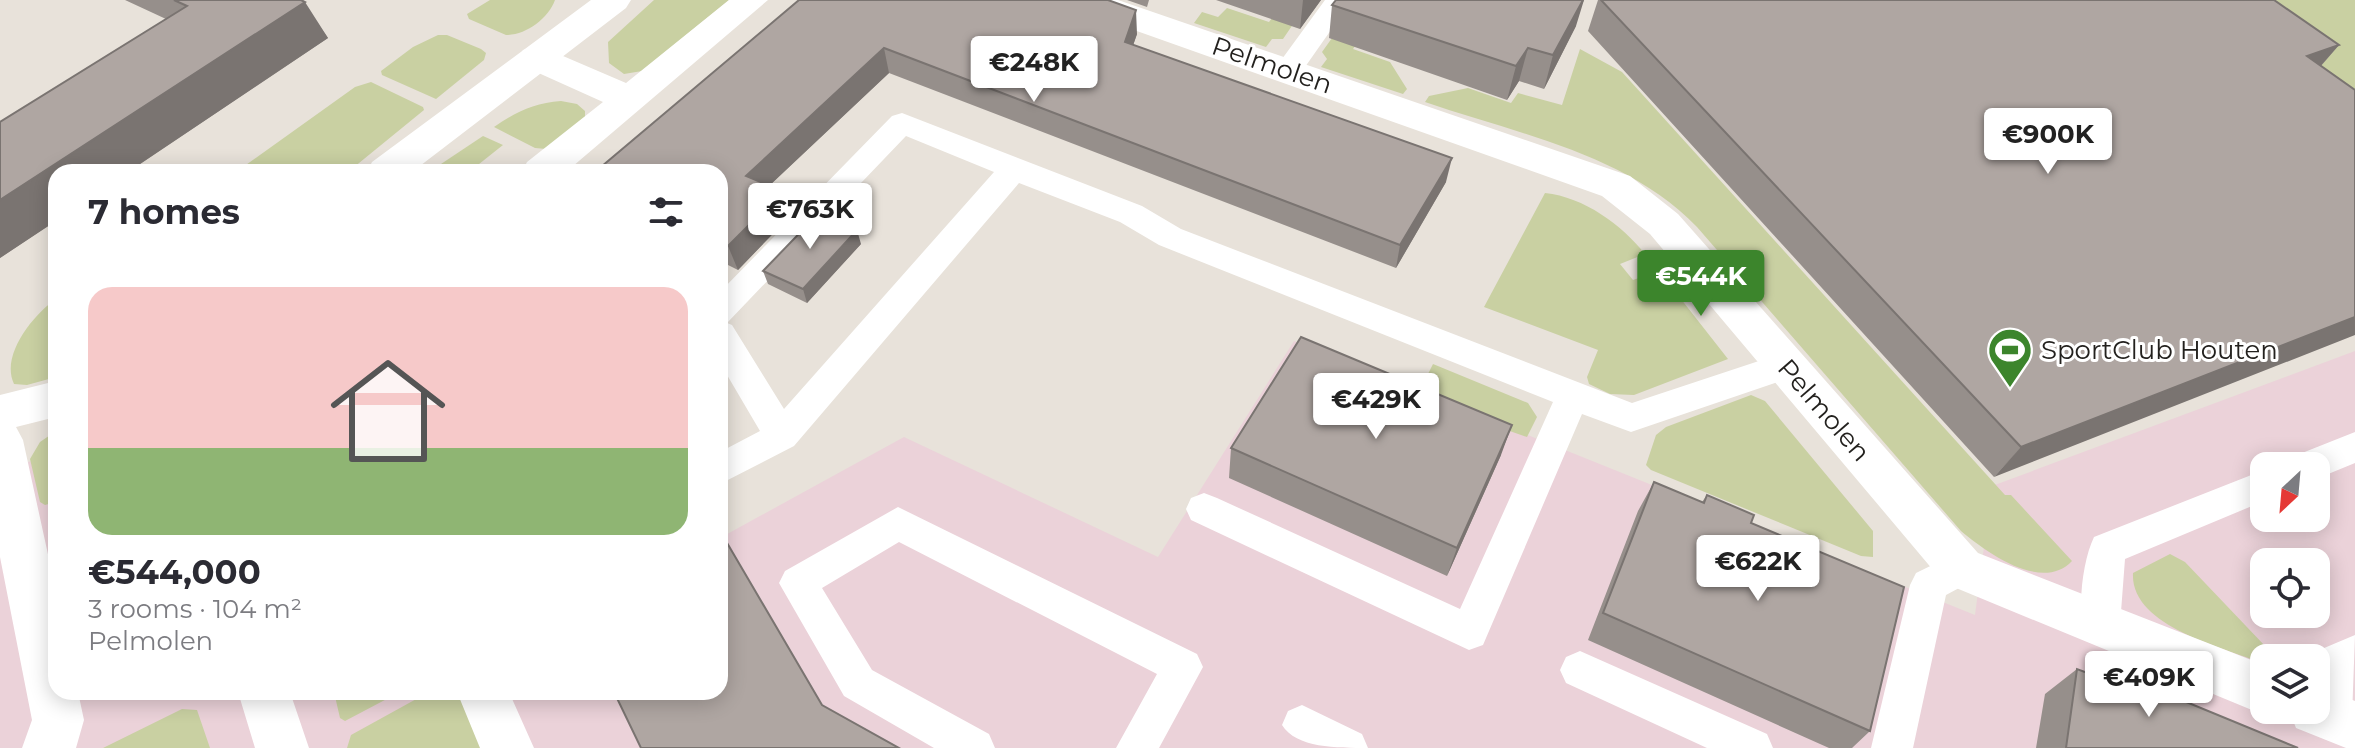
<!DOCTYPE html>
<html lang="en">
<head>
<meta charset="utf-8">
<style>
	:root { --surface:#fff; --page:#f7f7f7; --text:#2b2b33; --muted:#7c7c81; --line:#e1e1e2; --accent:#3c852c }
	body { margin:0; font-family:Montserrat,sans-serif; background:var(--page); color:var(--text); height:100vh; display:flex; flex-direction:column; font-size:30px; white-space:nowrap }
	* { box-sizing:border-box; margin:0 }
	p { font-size:26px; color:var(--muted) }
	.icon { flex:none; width:44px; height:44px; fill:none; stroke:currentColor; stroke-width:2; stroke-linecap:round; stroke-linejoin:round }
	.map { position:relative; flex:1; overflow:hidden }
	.drawer { position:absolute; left:48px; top:164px; width:680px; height:536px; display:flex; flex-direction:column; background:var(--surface); border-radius:24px; box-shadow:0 4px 20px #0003 }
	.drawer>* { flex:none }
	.needle { width:52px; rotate:206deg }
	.fabs { position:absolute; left:2250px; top:452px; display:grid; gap:16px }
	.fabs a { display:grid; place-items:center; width:80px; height:80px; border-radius:16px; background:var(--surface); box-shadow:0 4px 20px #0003; font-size:40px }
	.price { position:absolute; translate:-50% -68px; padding:0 18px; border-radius:8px; background:#fff; color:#222; font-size:26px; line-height:52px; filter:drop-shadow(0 2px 4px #0008) }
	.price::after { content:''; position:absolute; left:50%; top:48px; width:24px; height:18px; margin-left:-12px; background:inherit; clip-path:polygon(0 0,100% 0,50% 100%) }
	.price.active { background:var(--accent); color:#fff }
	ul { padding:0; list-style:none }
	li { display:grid; align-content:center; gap:16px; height:424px; padding:0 40px }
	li+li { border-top:2px solid var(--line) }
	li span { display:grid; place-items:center; height:248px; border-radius:24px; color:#555 }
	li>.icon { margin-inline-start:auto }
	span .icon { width:144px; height:144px; fill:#fffc; stroke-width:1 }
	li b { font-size:34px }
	h2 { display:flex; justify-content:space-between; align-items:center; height:96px; padding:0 40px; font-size:34px }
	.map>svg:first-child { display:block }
	.commercial { fill:#ebd2d9; fill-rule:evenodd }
	.green { fill:#c9d0a2 }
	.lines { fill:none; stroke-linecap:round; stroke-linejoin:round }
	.lane { fill:#fff; fill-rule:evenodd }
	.street { fill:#fff; fill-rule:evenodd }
	.secondary { fill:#fff; fill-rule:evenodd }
	.wall { fill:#968f8b }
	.shaded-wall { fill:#7a7471 }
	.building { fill:#afa6a2; stroke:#7a7471; stroke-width:2 }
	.labels { text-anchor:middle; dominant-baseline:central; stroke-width:6; stroke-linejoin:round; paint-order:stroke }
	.street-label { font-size:26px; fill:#23211e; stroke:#fff }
	.poi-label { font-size:26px; fill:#23211e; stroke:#fff; text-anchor:start }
</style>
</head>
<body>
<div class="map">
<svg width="2355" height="748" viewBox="0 0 2355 748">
	<rect width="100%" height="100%" fill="#e8e2da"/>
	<path class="commercial" d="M1294,341L1975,615L1992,486L2355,351V748H0V470L56,454V692H720V538L904,437L1158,557ZM2264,466H2316V518H2264ZM2264,562H2316V614H2264ZM2264,658H2316V710H2264Z"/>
	<path class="green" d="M490,0H555C548,19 526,35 506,35L469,19L467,14Z
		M654,0H729L642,71L624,74L609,63L608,42Z
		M2222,0H2355V96Z
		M1282,5L1302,11L1283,39H1272L1266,47L1194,23L1202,12L1218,17L1227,8L1269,22Z
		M1342,24L1365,32L1353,49L1390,62L1407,89L1403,94L1321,67L1327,59L1322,52Z
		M438,35H447L481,49L486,53L484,60L436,99L382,75L381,71L413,47Z
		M1580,49L1622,72L2005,495H2011L2072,561C2042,593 1986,552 1961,531L1697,227C1627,154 1518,134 1425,102L1429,96L1468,88L1511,103L1518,93L1562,105Z
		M371,82L423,107L424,110L348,172H236L355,87Z
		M561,101L577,104L585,111V117L546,149L535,148L494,127C516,112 534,103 561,101Z
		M483,136L503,145L469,172H429Z
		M1545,193C1584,197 1622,225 1645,254L1620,264L1633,280L1659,271L1728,359L1634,395L1610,394L1589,384L1587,377L1598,350L1484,307Z
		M56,299V377L27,385L14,384C0,355 34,314 56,299Z
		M1433,364L1528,403L1537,417L1527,437L1416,398Z
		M1751,395L1765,401L1873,531V557L1861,556L1651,470L1646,465L1656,435L1666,427Z
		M56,431V502L45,505L40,502L30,459L40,442Z
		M2170,554L2185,562L2266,647L2269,658H2264L2262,663C2222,647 2130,626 2133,573Z
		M334,692H400L345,721L340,718Z
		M429,692H460L484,748H347L351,735Z
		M182,709L197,710L210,748H103Z"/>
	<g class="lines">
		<path class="lane" d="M1325,0H1352L1298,77H1278L1274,70Z
			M902,113L1142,206L1181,229L1632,403L1786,352L1798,355L1803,365L1798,375L1631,432L1582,414L1483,645L1469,650L1191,520L1186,509L1191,498L1204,493L1217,498L1460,609L1553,402L1159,245L1120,222L1019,183L794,446L720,484V452L760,431L720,363V292L892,116ZM906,136L994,172L784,409L732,325L727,323Z
			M2355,432V463L2316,479V466H2292L2297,455Z
			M2264,470V501L2125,559L2120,625L2115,638L2101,643L2087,638C2076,613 2082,562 2094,537Z
			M898,507L1197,654L1203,667L1159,748H1116L1157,674L899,542L822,588L872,670L989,734L995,748H934L844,696L779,583L785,571Z
			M1961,551L1974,556L1980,568L1974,580L1946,595L1913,748H1871L1910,585L1916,573Z
			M2355,635L2352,717L2346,731L2332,736L2318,731L2312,710H2316L2314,658L2317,651Z
			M1580,651L1767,734L1773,748H1707L1566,683L1560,670L1566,657Z
			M1302,705L1362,734L1368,748C1337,748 1296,748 1282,725L1288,711Z"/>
		<path class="street" d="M729,0H768L566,172H522L527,162L603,102L523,66L518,58L523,50L536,46L549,50L626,83Z
			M1067,0H1118L1630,176L1678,214L1978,553L2264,665V710H2276L2264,715L1944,583L1650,234L1602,196L1072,8Z
			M56,381V417L16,427L23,440L56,591V692H78L84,720L76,748H22L32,720L0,557V395Z
			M2316,685L2355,701V748H2346L2296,728L2289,710H2316Z
			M457,692H509L534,748H480Z"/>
		<path class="secondary" d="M591,0H631L626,8L412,172H367L372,162Z
			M238,692H290L309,748H255Z"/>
	</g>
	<path class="wall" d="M125,0H301L328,38L0,258V122L166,19Z
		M799,0L1137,34L1133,45L1446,182L1396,268L889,73L769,186L783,191L791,215L738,270L720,261V172Z
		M1127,0H1149L1147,7Z
		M1216,0H1321L1300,29Z
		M1598,0H2274L2339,45L2321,66L2355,90L1994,477L1588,31Z
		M1332,5L1576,26L1544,89L1519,81L1507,100L1329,38Z
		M861,244L807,303L768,284L763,271Z
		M1231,448L1501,455L1447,576L1229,478Z
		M1654,482L1702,502L1707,495L1751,523L1870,731L1852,748H1829L1588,640L1638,511Z
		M2094,664L2298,748H2036L2045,694L2077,669L2084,672Z"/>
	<path class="shaded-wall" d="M1303,0H1321L1300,29Z
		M1583,0H1584L1576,26L1544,89L1553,55Z
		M305,2L328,38L128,172H56V221L0,258V200Z
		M1136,10L1137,34L1126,66L1125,42Z
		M2339,45L2309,79L2307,56Z
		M884,48L889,73L754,200L746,176Z
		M1528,48L1519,81L1507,100L1516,66Z
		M1452,158L1446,182L1396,268L1400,245Z
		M783,191L791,215L738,270L728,246Z
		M857,230L861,244L807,303L803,289Z
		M2355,317V335L1994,477L2021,447Z
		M1512,425L1501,455L1447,576L1457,548Z"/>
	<path class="building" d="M174,0H301L305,2L0,200V122L187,6Z
		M799,0H1108L1136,10L1125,42L1452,158L1400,245L884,48L746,176L783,191L728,246L720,242V172H595Z
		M1336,0H1583L1553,55L1528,48L1516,66L1332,5Z
		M1601,0H2274L2339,45L2307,56L2355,90V317L2021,447Z
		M818,214L857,230L803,289L763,271Z
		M1301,337L1512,425L1457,548L1231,448Z
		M1654,482L1704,503L1707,495L1754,515L1751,523L1904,587L1870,731L1603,613Z
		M723,536L822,705L899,748H641L614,692H720V537Z
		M2094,664L2298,748H2066L2077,669L2093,675Z"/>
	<defs>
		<g id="stadium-pin" transform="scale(2.3)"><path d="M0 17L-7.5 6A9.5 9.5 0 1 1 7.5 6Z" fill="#3c852c" stroke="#fff"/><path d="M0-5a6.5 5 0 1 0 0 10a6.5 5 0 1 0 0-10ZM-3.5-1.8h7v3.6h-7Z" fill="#fff"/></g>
	</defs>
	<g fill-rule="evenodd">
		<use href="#stadium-pin" x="2010" y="350"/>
	</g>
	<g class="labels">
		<g class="street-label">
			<text transform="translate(1272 65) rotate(19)">Pelmolen</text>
			<text transform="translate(1824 410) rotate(49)">Pelmolen</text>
		</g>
		<g class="poi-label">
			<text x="2041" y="350">SportClub Houten</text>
		</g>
	</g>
</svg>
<div class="fabs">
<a><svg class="needle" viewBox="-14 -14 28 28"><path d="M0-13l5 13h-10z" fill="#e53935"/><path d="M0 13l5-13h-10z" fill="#7c7c81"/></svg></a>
<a><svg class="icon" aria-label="locate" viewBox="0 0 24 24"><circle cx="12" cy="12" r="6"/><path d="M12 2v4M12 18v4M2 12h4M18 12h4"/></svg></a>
<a><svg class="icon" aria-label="layers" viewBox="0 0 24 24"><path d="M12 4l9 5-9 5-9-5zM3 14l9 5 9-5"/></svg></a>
</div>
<b class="price" style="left:1034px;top:104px">€248K</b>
<b class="price" style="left:2048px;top:176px">€900K</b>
<b class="price" style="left:810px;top:251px">€763K</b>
<b class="price active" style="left:1701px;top:318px">€544K</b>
<b class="price" style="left:1376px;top:441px">€429K</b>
<b class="price" style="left:1758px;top:603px">€622K</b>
<b class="price" style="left:2149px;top:719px">€409K</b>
<section class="drawer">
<h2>7 homes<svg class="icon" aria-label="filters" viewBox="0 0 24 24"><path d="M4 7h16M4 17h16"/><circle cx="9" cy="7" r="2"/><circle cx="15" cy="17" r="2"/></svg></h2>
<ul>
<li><span style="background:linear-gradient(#f6c9c9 65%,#8fb573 0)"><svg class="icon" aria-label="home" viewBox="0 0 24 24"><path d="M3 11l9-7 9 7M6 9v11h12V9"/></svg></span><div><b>€544,000</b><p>3 rooms · 104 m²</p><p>Pelmolen</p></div></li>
</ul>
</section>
</div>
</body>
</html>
